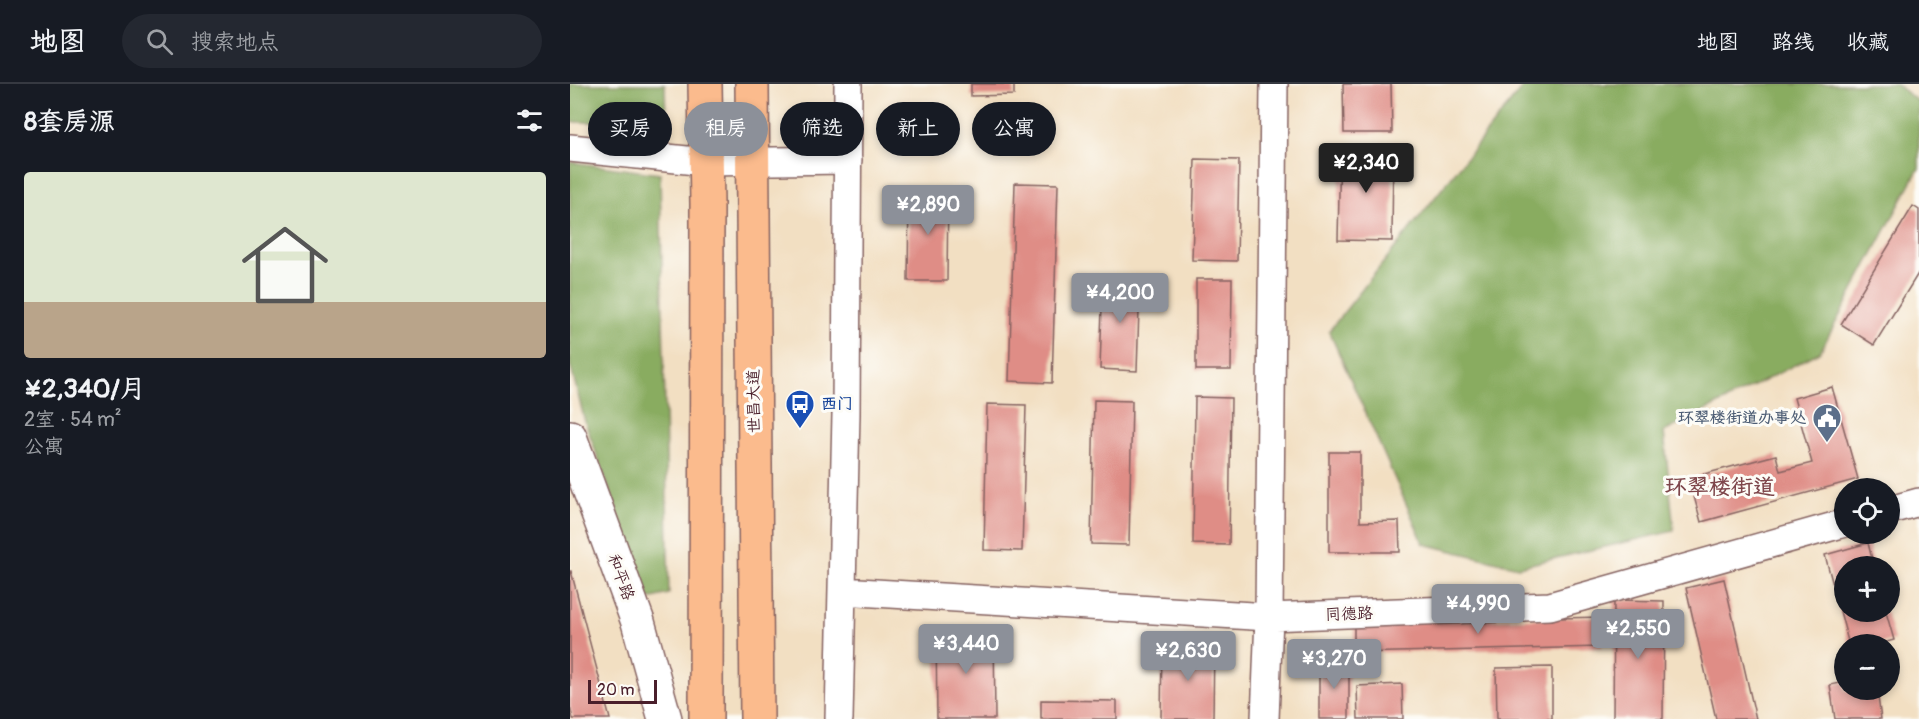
<!DOCTYPE html>
<html lang="zh">
<head>
<meta charset="utf-8">
<style>
	:root { --surface:#171b24; --page:#242831; --text:#f1f3f6; --muted:#9ea1a6; --line:#363941; --accent:#8c9099 }
	body { margin:0; font-family:Pangolin,"LXGW WenKai TC",sans-serif; background:var(--page); color:var(--text); height:100vh; display:flex; flex-direction:column; font-size:22px; white-space:nowrap }
	* { box-sizing:border-box; margin:0 }
	p { font-size:20px; color:var(--muted) }
	.icon { flex:none; width:33px; height:33px; fill:none; stroke:currentColor; stroke-width:2; stroke-linecap:round; stroke-linejoin:round }
	.map { position:relative; flex:1; overflow:hidden }
	.side { display:flex; flex-direction:column; background:var(--surface); width:570px }
	.side>* { flex:none }
	.banner { position:absolute; left:18px; top:18px; width:570px; height:54px; display:flex; gap:12px }
	.buttons { position:absolute; left:1264px; top:394px; display:grid; gap:12px }
	.buttons a { display:grid; place-items:center; width:66px; height:66px; border-radius:50%; background:var(--surface); box-shadow:0 3px 9px #0003; font-size:30px }
	.scale { position:absolute; left:18px; bottom:15px; width:69px; box-sizing:border-box; padding-left:6px; border:3px solid #4a1f2b; border-top:0; font-size:16px; line-height:21px; white-space:nowrap; color:#4a1f2b; -webkit-text-stroke:4px #fdfcf7; paint-order:stroke }
	.price { position:absolute; translate:-50% -51px; padding:0 14px; border-radius:6px; background:var(--accent); color:#fff; font-size:20px; line-height:39px; filter:drop-shadow(0 2px 3px #0008) }
	.price::after { content:''; position:absolute; left:50%; top:36px; width:18px; height:14px; margin-left:-9px; background:inherit; clip-path:polygon(0 0,100% 0,50% 100%) }
	.price.active { background:#222; color:#fff }
	ul { padding:0; list-style:none }
	li { display:grid; align-content:center; gap:12px; height:318px; padding:0 24px }
	li+li { border-top:2px solid var(--line) }
	li span { display:grid; place-items:center; height:186px; border-radius:6px; color:#555 }
	li>.icon { margin-inline-start:auto }
	span .icon { width:108px; height:108px; fill:#fffc; stroke-width:1 }
	li b { font-size:26px }
	h2 { display:flex; justify-content:space-between; align-items:center; height:72px; padding:0 24px; font-size:26px }
	.tag { padding:0 21px; border-radius:27px; background:var(--surface); box-shadow:0 3px 9px #0003; font-size:21px; line-height:54px }
	.tag.active { background:var(--accent); color:#fff }
	header { display:flex; align-items:center; gap:36px; box-sizing:border-box; height:84px; padding:0 30px; background:var(--surface); border-bottom:2px solid var(--line) }
	header strong { font-size:28px }
	nav { display:flex; gap:33px; margin-inline-start:auto; font-size:21px }
	.search { width:420px; height:54px; background:var(--page); display:flex; align-items:center; gap:15px; box-sizing:border-box; padding:0 21px; border-radius:33px; color:var(--muted); font-size:22px }
	main { display:flex; flex:1; min-height:0 }
	.map>svg:first-child { display:block }
	.forest { fill:#89ac60; stroke:#6a6646; stroke-width:1.5 }
	.building { fill:#df8d86 }
	.lines { fill:none; stroke-linecap:round; stroke-linejoin:round }
	.minor-casing { stroke:#856260; stroke-width:30 }
	.tertiary-casing { stroke:#856260; stroke-width:36 }
	.primary-casing { stroke:#856260; stroke-width:36 }
	.minor { stroke:#fff; stroke-width:27 }
	.tertiary { stroke:#fff; stroke-width:33 }
	.primary { stroke:#fbbb8d; stroke-width:33 }
	.labels { text-anchor:middle; dominant-baseline:central; stroke-width:6; stroke-linejoin:round; paint-order:stroke }
	.street-label { font-size:16px; fill:#4a1f2b; stroke:#fdfcf7 }
	.transit-label { font-size:16px; font-weight:bold; fill:#164399; stroke:#fdfcf7; text-anchor:start }
	.service-label { font-size:16px; font-weight:bold; fill:#4e5e75; stroke:#fdfcf7; text-anchor:end }
	.district-label { font-size:22px; font-weight:bold; fill:#7e464b; stroke:#fdfcf7 }
</style>
</head>
<body>
<header>
<strong>地图</strong>
<div class="search"><svg class="icon" aria-label="search" viewBox="0 0 24 24"><circle cx="10" cy="10" r="6"/><path d="M15 15l6 6"/></svg>搜索地点</div>
<nav><a>地图</a><a>路线</a><a>收藏</a></nav>
</header>
<main>
<section class="side">
<h2>8套房源<svg class="icon" aria-label="filters" viewBox="0 0 24 24"><path d="M4 7h16M4 17h16"/><circle cx="9" cy="7" r="2"/><circle cx="15" cy="17" r="2"/></svg></h2>
<ul>
<li><span style="background:linear-gradient(#dfe7d0 70%,#b9a48a 0)"><svg class="icon" aria-label="home" viewBox="0 0 24 24"><path d="M3 11l9-7 9 7M6 9v11h12V9"/></svg></span><div><b>¥2,340/月</b><p>2室 · 54 m²</p><p>公寓</p></div></li>
</ul>
</section>
<div class="map">
<svg width="1349" height="635" viewBox="0 0 1349 635">
	<rect width="100%" height="100%" fill="#fdfcf7"/>
	<filter id="ink" filterUnits="userSpaceOnUse"><feTurbulence type="fractalNoise" baseFrequency=".0167" numOctaves="2"/><feDisplacementMap in="SourceGraphic" scale="12" xChannelSelector="R" yChannelSelector="G"/><feConvolveMatrix kernelMatrix="1 2 1 2 8 2 1 2 1" color-interpolation-filters="sRGB"/></filter>
	<filter id="wash" filterUnits="userSpaceOnUse"><feTurbulence type="fractalNoise" baseFrequency=".008" numOctaves="4" result="noise"/><feDisplacementMap in="SourceGraphic" scale="24" xChannelSelector="R" yChannelSelector="G"/><feGaussianBlur stdDeviation="1.35" result="paint"/><feColorMatrix in="noise" values="0 0 0 0 0 0 0 0 0 0 0 0 0 0 0 0 0 1.4 0 .05"/><feComposite in="paint" operator="in"/></filter>
	<g filter="url(#wash)">
		<rect width="100%" height="100%" fill="#f2dfc2"/>
		<path class="forest" d="M0,0H95L96,39L0,38Z
			M955,0H1325L1349,18V84L1250,268L1094,348L1104,447L948,483L854,460L759,247Z
			M0,78L90,90L99,510L79,515L15,338L0,280Z"/>
		<g id="blocks">
			<path class="building" d="M401,0H444V11L401,12Z
				M773,0H821L822,49H774Z
				M770,62L823,63L822,157L768,156Z
				M625,75L669,76L667,177L622,176Z
				M445,99L488,100L482,299L439,297Z
				M339,106H378L377,197H338Z
				M1343,122L1349,126V188L1304,261L1271,240Z
				M533,193L570,194L567,287L530,285Z
				M626,195H662L661,286H626Z
				M1262,303L1288,395L1131,438L1119,394L1206,371L1210,387L1242,379L1224,314Z
				M625,313L661,314L659,461L623,460Z
				M524,316L562,317L559,461L521,460Z
				M417,320L456,321L452,467L414,466Z
				M759,368H790V438L829,437L830,468H759Z
				M1298,459L1304,483H1275V528H1316L1324,556L1306,561H1279L1255,471Z
				M0,487H1L40,635H3L0,623Z
				M1154,495L1186,635H1146L1116,504Z
				M1044,516L1094,517L1093,635H1043Z
				M1032,533V563L784,569V539Z
				M424,546L425,635H367L366,547Z
				M592,560H644L643,635H591Z
				M749,576H779V635H749Z
				M982,583V635H927L926,584Z
				M1275,598V606H1307L1311,635H1265L1260,601Z
				M832,600L833,635H788L787,602Z
				M471,616L547,617V635H471Z"/>
		</g>
	</g>
	<g filter="url(#ink)">
		<use href="#blocks" fill-opacity="0" stroke="#856260" stroke-width="1.5"/>
		<g class="lines">
			<g class="minor-casing">
				<path id="minor" d="M0,64L136,78L278,76
					M1320,426L1349,418
					M272,507L699,533L980,522L1275,439
					M269,635L276,330L278,0
					M695,635L699,533L704,0"/>
			</g>
			<g class="tertiary-casing">
				<path id="tertiary" d="M0,353L68,538L95,635"/>
			</g>
			<g class="primary-casing">
				<path id="primary" d="M135,0L137,120L136,635
					M182,0L187,635"/>
			</g>
			<use href="#minor" class="minor"/>
			<use href="#tertiary" class="tertiary"/>
			<use href="#primary" class="primary"/>
		</g>
	</g>
	<defs>
		<g id="bus-pin" transform="scale(1.5)"><path d="M0 17L-7.5 6A9.5 9.5 0 1 1 7.5 6Z" fill="#1a4fb4" stroke="#fdfcf7"/><path d="M-5-6H5V4H4V6H2V4H-2V6H-4V4H-5ZM-3.5-4V0h7V-4ZM-3.5 1.2v1.5H-2V1.2ZM2 1.2v1.5H3.5V1.2Z" fill="#fff"/></g>
		<g id="civic-pin" transform="scale(1.5)"><path d="M0 17L-7.5 6A9.5 9.5 0 1 1 7.5 6Z" fill="#5c6f8a" stroke="#fdfcf7"/><path d="M-.6-6.5H3V-4.5H.6V-3L4-1V1h2V6H-6V1h2V-1L-.6-3ZM-1.2 2.5V6h2.4V2.5Z" fill="#fff"/></g>
	</defs>
	<g fill-rule="evenodd">
		<use href="#bus-pin" x="230" y="320"/>
		<use href="#civic-pin" x="1257" y="334"/>
	</g>
	<g class="labels">
		<g class="street-label">
			<text transform="translate(184 317) rotate(-91)">世昌大道</text>
			<text transform="translate(51 493) rotate(70)">和平路</text>
			<text transform="translate(779 530) rotate(-2)">同德路</text>
		</g>
		<g class="transit-label">
			<text x="251" y="320">西门</text>
		</g>
		<g class="service-label">
			<text x="1236" y="334">环翠楼街道办事处</text>
		</g>
		<g class="district-label">
			<text x="1150" y="403">环翠楼街道</text>
		</g>
	</g>
</svg>
<div class="buttons">
<a><svg class="icon" aria-label="locate" viewBox="0 0 24 24"><circle cx="12" cy="12" r="6"/><path d="M12 2v4M12 18v4M2 12h4M18 12h4"/></svg></a>
<a>+</a>
<a>−</a>
</div>
<div class="scale">20 m</div>
<b class="price active" style="left:796px;top:110px">¥2,340</b>
<b class="price" style="left:358px;top:152px">¥2,890</b>
<b class="price" style="left:550px;top:240px">¥4,200</b>
<b class="price" style="left:908px;top:551px">¥4,990</b>
<b class="price" style="left:1068px;top:576px">¥2,550</b>
<b class="price" style="left:396px;top:591px">¥3,440</b>
<b class="price" style="left:618px;top:598px">¥2,630</b>
<b class="price" style="left:764px;top:606px">¥3,270</b>
<div class="banner">
<a class="tag">买房</a>
<a class="tag active">租房</a>
<a class="tag">筛选</a>
<a class="tag">新上</a>
<a class="tag">公寓</a>
</div>
</div>
</main>
</body>
</html>
